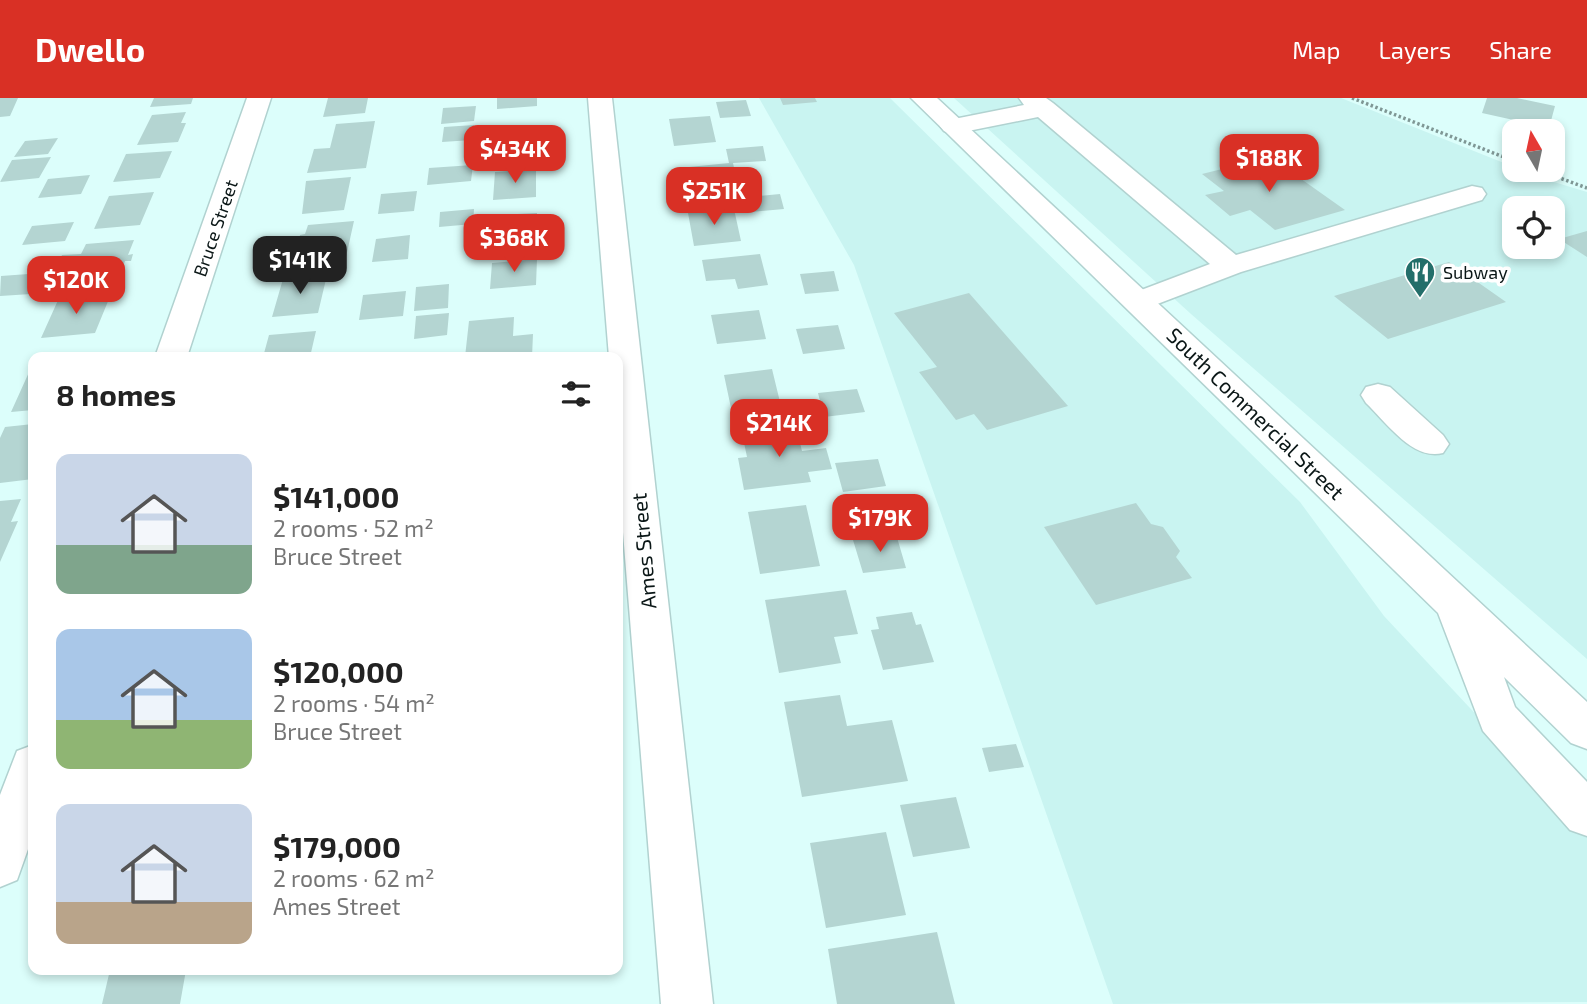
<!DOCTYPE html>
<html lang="en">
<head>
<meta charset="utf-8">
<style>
	:root { --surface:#fff; --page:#f6f6f6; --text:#222; --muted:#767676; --accent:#d93025 }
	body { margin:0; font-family:"Exo 2",sans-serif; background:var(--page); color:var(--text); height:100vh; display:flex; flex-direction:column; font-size:26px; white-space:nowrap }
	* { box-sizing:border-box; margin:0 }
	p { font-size:23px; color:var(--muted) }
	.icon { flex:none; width:38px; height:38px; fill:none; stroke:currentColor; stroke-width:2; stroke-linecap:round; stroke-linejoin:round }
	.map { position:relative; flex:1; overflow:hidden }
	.details { position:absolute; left:28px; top:254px; width:595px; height:623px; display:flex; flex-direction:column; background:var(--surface); border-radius:14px; box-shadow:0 4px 10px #0003 }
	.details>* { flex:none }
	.needle { width:46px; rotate:351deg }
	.fabs { position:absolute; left:1502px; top:21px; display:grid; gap:14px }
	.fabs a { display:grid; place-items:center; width:63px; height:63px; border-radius:14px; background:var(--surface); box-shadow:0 4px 10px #0003; font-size:35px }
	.price { position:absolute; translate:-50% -60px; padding:0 16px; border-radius:14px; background:var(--accent); color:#fff; font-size:23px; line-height:46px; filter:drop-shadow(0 2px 4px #0008) }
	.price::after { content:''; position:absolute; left:50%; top:42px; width:21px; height:16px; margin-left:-10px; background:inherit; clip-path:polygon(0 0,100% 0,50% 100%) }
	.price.on { background:#222; color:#fff }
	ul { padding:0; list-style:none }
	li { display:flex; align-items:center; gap:21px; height:175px; padding:0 28px }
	li span { display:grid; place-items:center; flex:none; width:196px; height:140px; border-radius:14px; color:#555 }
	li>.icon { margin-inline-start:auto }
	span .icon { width:84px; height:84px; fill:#fffc; stroke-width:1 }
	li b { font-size:30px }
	h2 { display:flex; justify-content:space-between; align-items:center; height:84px; padding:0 28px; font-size:30px }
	header { display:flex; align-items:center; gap:42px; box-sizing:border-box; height:98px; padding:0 35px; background:var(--accent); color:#fff }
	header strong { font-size:33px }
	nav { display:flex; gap:38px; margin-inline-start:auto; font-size:24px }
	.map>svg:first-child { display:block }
	.built { fill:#c9f4f1; fill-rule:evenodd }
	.building { fill:#b4d5d2 }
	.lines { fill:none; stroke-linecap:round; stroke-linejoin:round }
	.minor-casing { stroke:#b1d2d0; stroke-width:3 }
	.major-casing { stroke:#b1d2d0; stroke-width:3 }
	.path { stroke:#7f9795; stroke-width:3.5; stroke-dasharray:2.5 2.5; stroke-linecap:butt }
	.minor { fill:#fff; fill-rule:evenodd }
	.major { fill:#fff; fill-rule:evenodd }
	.labels { text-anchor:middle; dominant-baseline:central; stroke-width:7; stroke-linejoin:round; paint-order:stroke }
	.far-street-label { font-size:18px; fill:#0a1616; stroke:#fff }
	.far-poi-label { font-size:18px; fill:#0a1616; stroke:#fff; text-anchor:start }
	.street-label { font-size:21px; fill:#0a1616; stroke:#fff }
</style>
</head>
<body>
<header>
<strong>Dwello</strong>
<nav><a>Map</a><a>Layers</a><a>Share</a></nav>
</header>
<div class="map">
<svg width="1587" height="906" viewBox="0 0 1587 906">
	<rect width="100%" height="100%" fill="#dcfefb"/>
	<path class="built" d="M759,0H890L1300,404L1384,518L1583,731L1587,739V904L1113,906L854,167Z
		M954,0H1341L1514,69V72L1587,94V561L1191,216ZM1514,110H1552V149H1514Z"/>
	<path class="building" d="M0,0H18L10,18L0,19Z
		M154,0H193L191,6L150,9Z
		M328,0H368L365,15L323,19Z
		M497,0H537V8L497,11Z
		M780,0H815L817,4L783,7Z
		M1487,0H1517L1555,8L1549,30L1482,15Z
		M746,2L751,18L720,20L716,4Z
		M476,8L474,23L441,26L443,10Z
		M186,14L181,25H186L178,44L137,47L152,17Z
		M710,18L716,44L674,48L669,21Z
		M375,23L366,70L307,75L314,51L330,50L336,26Z
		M474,27L472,42L442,44L444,29Z
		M534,29L535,57L495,60L496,32Z
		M58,40L48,56L14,59L25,43Z
		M763,48L766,63L733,65L736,79L722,80L725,94L683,98L679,70L729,65L726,51Z
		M172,53L160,80L113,84L126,56Z
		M51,59L39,80L0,84L12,62Z
		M1270,59L1345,112L1275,132L1250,112L1230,118L1205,97L1224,93L1202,76Z
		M473,67L471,83L427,87L429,70Z
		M536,71V99L493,102L495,74Z
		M90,77L81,96L38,100L48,81Z
		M351,79L344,112L302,116L306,83Z
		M417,93L414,113L378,116L381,96Z
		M154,94L140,127L94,131L109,98Z
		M780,96L784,111L751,114L748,99Z
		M474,111L473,126L439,129L440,114Z
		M734,111L741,143L694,148L688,115Z
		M537,115L536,146L496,149L499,117Z
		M354,123L346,159L299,163L302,152L296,153L300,137L305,136L308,127Z
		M74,124L65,143L22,147L32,128Z
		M1587,133V159L1559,141Z
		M410,137L408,161L372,164L376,141Z
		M134,142L128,157L133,156L131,163H125L120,177L68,181L72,173L54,174L62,157L81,156L86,146Z
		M760,156L768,187L738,191L735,181L706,183L702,162Z
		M537,161L536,187L490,191L492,165Z
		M1449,164L1506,204L1388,241L1334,198Z
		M834,173L839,193L805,196L800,176Z
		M42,175L31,196L0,198L1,178Z
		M327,177L318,215L272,219L283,181Z
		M449,186L448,210L414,213L416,189Z
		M406,193L403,218L359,222L363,197Z
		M969,195L1068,308L987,332L974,316L956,322L919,274L937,269L894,215Z
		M111,196L95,235L41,240L59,200Z
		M759,212L766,241L717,246L711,217Z
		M449,215L447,237L414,241L416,218Z
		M514,219L513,238L533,236L532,259H465L469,223Z
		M838,227L845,251L803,256L796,231Z
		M316,233L310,259H263L269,237Z
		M772,271L780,304L731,310L724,277Z
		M30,272H33V312L11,314Z
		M857,291L865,314L824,319L818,295Z
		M33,326V381L0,385V340L5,329Z
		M796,329L802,353L826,350L832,371L808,374L811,384L744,392L738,360L747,359L742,335Z
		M878,361L886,388L843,394L835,365Z
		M21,401L11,424L18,423L0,464V403Z
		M1136,405L1151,426L1163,429L1180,453L1176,459L1192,480L1096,507L1044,429Z
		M806,407L820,468L760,476L748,414Z
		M896,436L906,470L863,475L853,442Z
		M846,492L858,536L834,539L841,565L779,575L765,502Z
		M912,514L916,527L921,526L934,564L883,572L871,532L879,531L876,519Z
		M840,597L847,628L892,622L908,683L802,699L784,604Z
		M1016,646L1024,669L989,674L982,650Z
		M956,699L970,750L913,759L900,707Z
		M886,734L906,817L826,830L810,745Z
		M937,834L955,906H837L828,851Z
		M110,872H186L180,906H102Z"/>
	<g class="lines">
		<g class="minor-casing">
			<path id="minor" d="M247,0H271L187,259H155Z
				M588,0H612L713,906H661L618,372V259H609Z
				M1019,0H1046L1053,5L1236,157L1472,88L1482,90L1486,96L1482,102L1241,174L1139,213L1128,211L1124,204L1128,197L1210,166L1038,19L953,36L944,33L940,28L944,23L1024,7Z
				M1378,286L1390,289L1443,337L1449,346L1443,355C1413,363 1387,325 1366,305L1361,297L1366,289Z
				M33,647V737L17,782L0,789V697L17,653Z"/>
		</g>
		<g class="major-casing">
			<path id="major" d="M911,0H937L1587,604V651L1571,645L1504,579L1515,609L1587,684V738L1570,732L1483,633L1438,515Z"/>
		</g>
		<path class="path" d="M1352,0L1514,63
			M1538,72L1587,90"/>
		<use href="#minor" class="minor"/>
		<use href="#major" class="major"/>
	</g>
	<defs>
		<g id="restaurant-pin" transform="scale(1.575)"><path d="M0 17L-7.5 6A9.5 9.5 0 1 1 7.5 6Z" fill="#236e6a" stroke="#fff"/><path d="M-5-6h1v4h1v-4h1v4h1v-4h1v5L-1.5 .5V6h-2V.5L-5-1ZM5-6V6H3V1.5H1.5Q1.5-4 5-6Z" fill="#fff"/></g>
	</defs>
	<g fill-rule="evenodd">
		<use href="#restaurant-pin" x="1420" y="174"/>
	</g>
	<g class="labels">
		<g class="far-street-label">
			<text transform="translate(215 130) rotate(-71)">Bruce Street</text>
		</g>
		<g class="far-poi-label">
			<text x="1443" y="174">Subway</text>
		</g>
		<g class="street-label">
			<text transform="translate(1256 315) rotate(44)">South Commercial Street</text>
			<text transform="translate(643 453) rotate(-95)">Ames Street</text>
		</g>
	</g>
</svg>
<div class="fabs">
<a><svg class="needle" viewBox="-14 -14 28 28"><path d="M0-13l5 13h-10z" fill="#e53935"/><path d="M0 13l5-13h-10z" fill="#767676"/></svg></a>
<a><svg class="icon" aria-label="locate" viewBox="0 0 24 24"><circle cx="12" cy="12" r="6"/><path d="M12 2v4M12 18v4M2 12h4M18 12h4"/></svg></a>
</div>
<b class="price" style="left:515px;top:87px">$434K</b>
<b class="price" style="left:1269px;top:96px">$188K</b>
<b class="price" style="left:714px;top:129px">$251K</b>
<b class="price" style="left:514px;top:176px">$368K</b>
<b class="price on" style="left:300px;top:198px">$141K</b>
<b class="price" style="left:76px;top:218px">$120K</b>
<b class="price" style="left:779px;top:361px">$214K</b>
<b class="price" style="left:880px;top:456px">$179K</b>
<section class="details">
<h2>8 homes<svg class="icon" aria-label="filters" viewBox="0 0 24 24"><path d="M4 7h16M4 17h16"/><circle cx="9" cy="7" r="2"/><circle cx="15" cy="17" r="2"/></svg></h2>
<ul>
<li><span style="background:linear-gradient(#c9d6e8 65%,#7fa58c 0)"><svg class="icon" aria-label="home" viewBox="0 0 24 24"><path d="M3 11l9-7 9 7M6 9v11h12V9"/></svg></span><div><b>$141,000</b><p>2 rooms · 52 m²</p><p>Bruce Street</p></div></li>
<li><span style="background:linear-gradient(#a9c7e8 65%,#8fb573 0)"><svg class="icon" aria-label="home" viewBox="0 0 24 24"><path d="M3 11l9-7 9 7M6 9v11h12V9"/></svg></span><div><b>$120,000</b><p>2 rooms · 54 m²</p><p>Bruce Street</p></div></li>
<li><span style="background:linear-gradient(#c9d6e8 70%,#b9a48a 0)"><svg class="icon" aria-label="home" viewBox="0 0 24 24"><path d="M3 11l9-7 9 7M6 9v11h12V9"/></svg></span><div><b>$179,000</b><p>2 rooms · 62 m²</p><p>Ames Street</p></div></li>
</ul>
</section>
</div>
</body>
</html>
